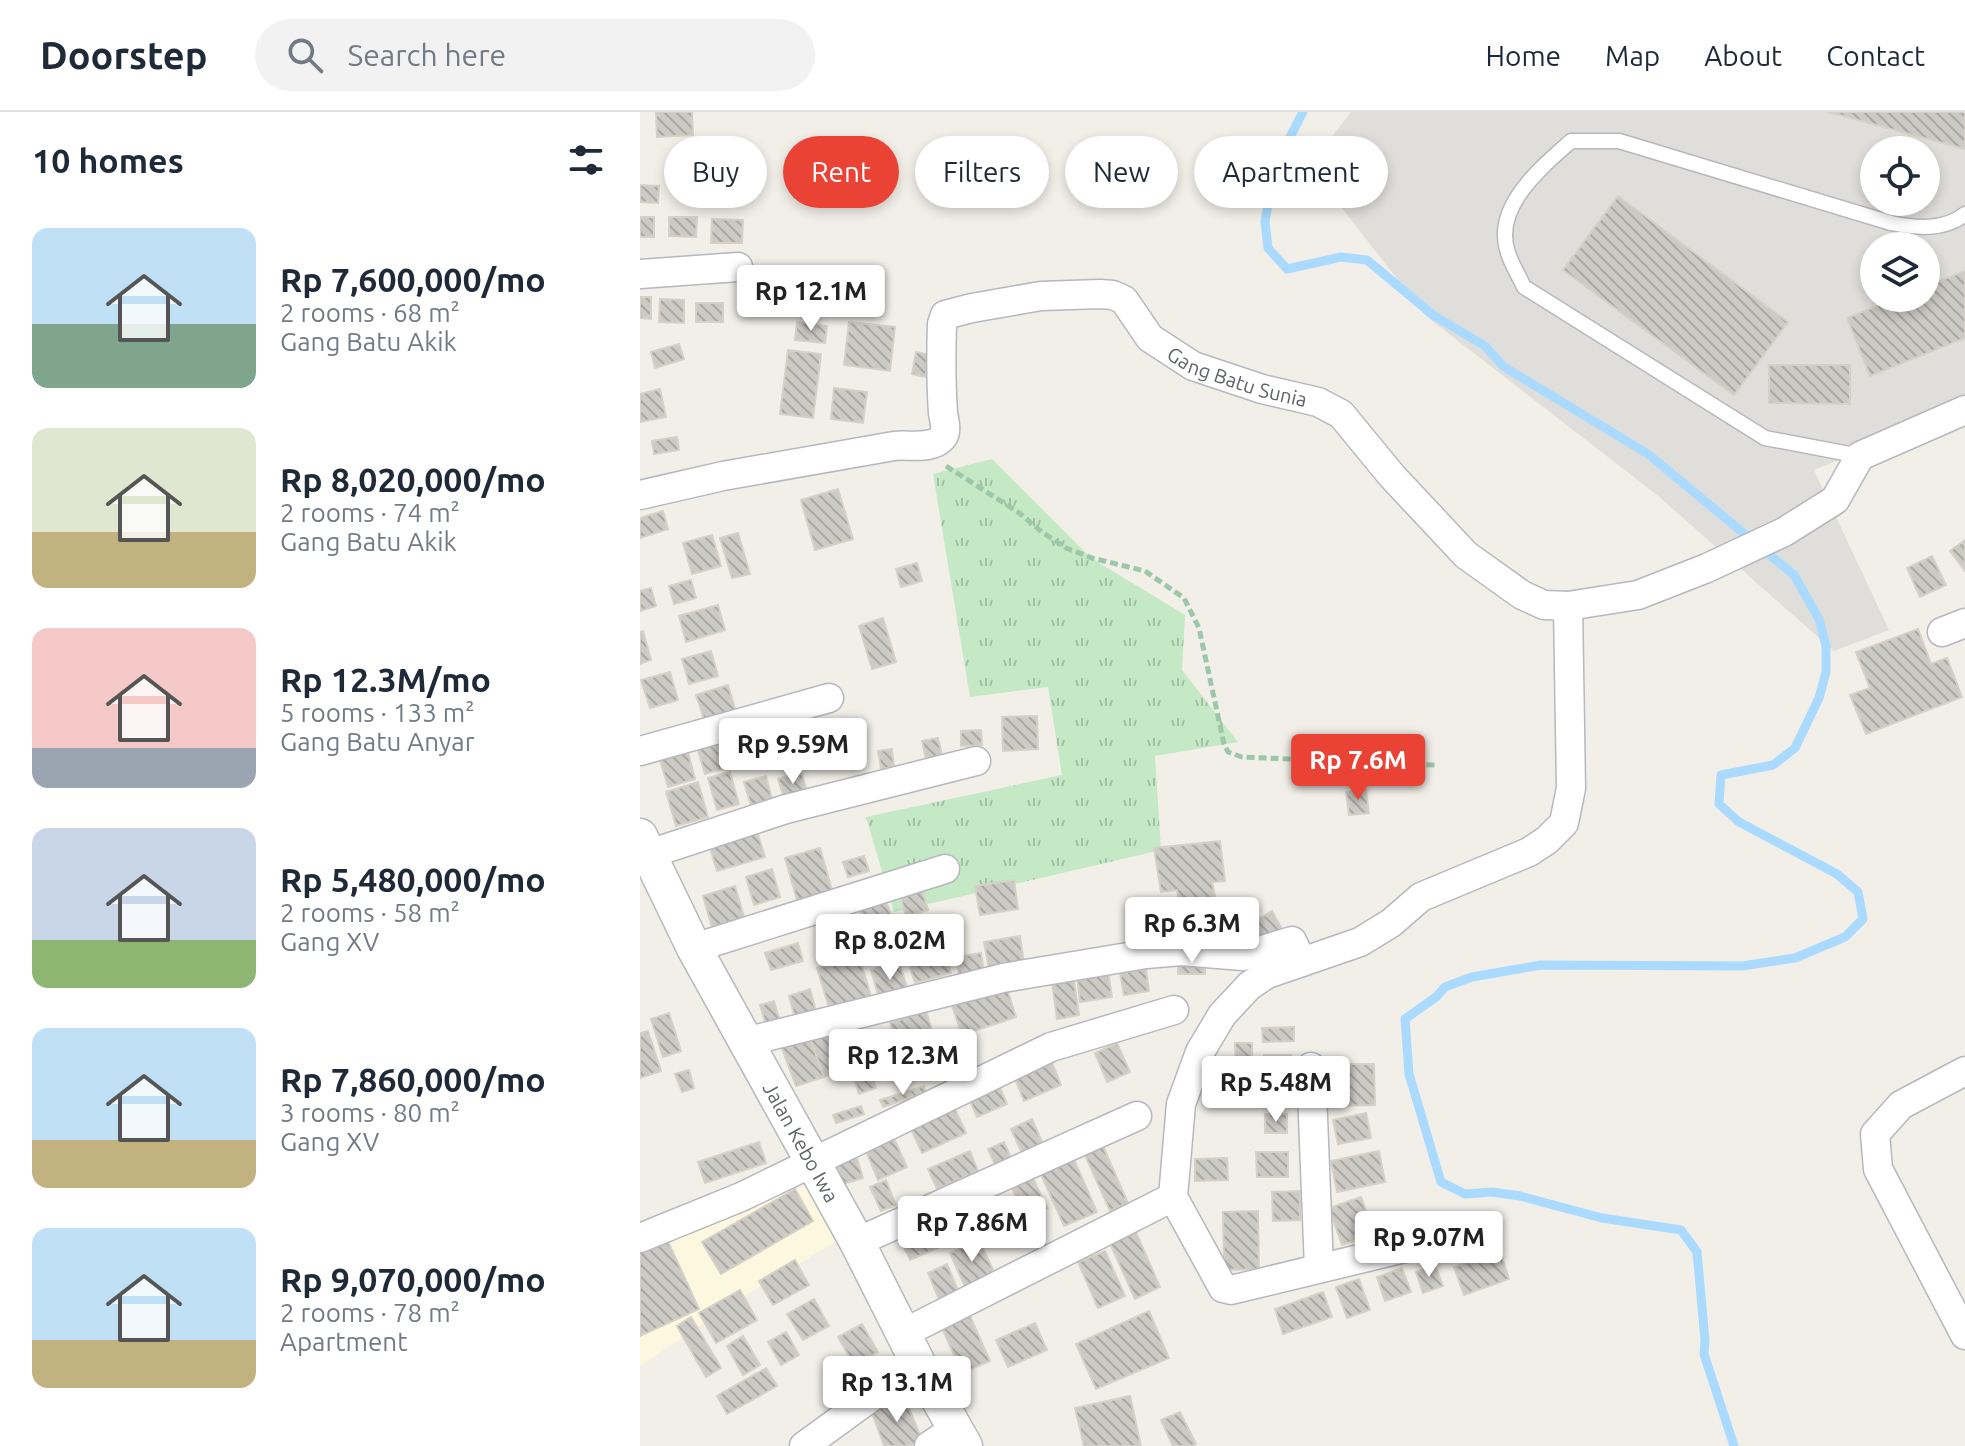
<!DOCTYPE html>
<html lang="en">
<head>
<meta charset="utf-8">
<style>
	:root { --surface:#fff; --page:#f2f2f3; --text:#1f2937; --muted:#747a83; --line:#e0e1e3; --accent:#ea4335 }
	body { margin:0; font-family:Ubuntu,sans-serif; background:var(--page); color:var(--text); height:100vh; display:flex; flex-direction:column; font-size:30px; white-space:nowrap }
	* { box-sizing:border-box; margin:0 }
	p { font-size:26px; color:var(--muted) }
	.icon { flex:none; width:44px; height:44px; fill:none; stroke:currentColor; stroke-width:2; stroke-linecap:round; stroke-linejoin:round }
	.map { position:relative; flex:1; overflow:hidden }
	.panel { display:flex; flex-direction:column; background:var(--surface); width:640px }
	.panel>* { flex:none }
	.guide { position:absolute; left:24px; top:24px; width:760px; height:72px; display:flex; gap:16px }
	.buttons { position:absolute; left:1220px; top:24px; display:grid; gap:16px }
	.buttons a { display:grid; place-items:center; width:80px; height:80px; border-radius:50%; background:var(--surface); box-shadow:0 4px 12px #0003; font-size:40px }
	.price { position:absolute; translate:-50% -68px; padding:0 18px; border-radius:8px; background:#fff; color:#222; font-size:26px; line-height:52px; filter:drop-shadow(0 2px 4px #0008) }
	.price::after { content:''; position:absolute; left:50%; top:48px; width:24px; height:18px; margin-left:-12px; background:inherit; clip-path:polygon(0 0,100% 0,50% 100%) }
	.price.on { background:var(--accent); color:#fff }
	ul { padding:0; list-style:none }
	li { display:flex; align-items:center; gap:24px; height:200px; padding:0 32px }
	li span { display:grid; place-items:center; flex:none; width:224px; height:160px; border-radius:16px; color:#555 }
	li>.icon { margin-inline-start:auto }
	span .icon { width:96px; height:96px; fill:#fffc; stroke-width:1 }
	li b { font-size:34px }
	h2 { display:flex; justify-content:space-between; align-items:center; height:96px; padding:0 32px; font-size:34px }
	.tag { padding:0 28px; border-radius:36px; background:var(--surface); box-shadow:0 4px 12px #0003; font-size:28px; line-height:72px }
	.tag.on { background:var(--accent); color:#fff }
	header { display:flex; align-items:center; gap:48px; box-sizing:border-box; height:112px; padding:0 40px; background:var(--surface); border-bottom:2px solid var(--line) }
	header strong { font-size:38px }
	nav { display:flex; gap:44px; margin-inline-start:auto; font-size:28px }
	.search { width:560px; height:72px; background:var(--page); display:flex; align-items:center; gap:20px; box-sizing:border-box; padding:0 28px; border-radius:44px; color:var(--muted); font-size:30px }
	main { display:flex; flex:1; min-height:0 }
	.map>svg:first-child { display:block }
	.commercial { fill:#fef7e0 }
	.industrial { fill:#e0deda; fill-rule:evenodd }
	.grass { fill:url(#grass-tufts) }
	.lines { fill:none; stroke-linecap:round; stroke-linejoin:round }
	.stream { stroke:#aadaff; stroke-width:9 }
	.building { fill:url(#building-back-hatch); stroke:#d6d1c6; stroke-width:2 }
	.service-casing { stroke:#b5b8bc; stroke-width:17 }
	.minor-casing { stroke:#b5b8bc; stroke-width:31 }
	.tertiary-casing { stroke:#b5b8bc; stroke-width:37 }
	.path { stroke:#9cc7a9; stroke-width:5; stroke-dasharray:8 4; stroke-linecap:butt }
	.service { stroke:#fff; stroke-width:14 }
	.minor { stroke:#fff; stroke-width:28 }
	.tertiary { stroke:#fff; stroke-width:34 }
	.labels { text-anchor:middle; dominant-baseline:central; stroke-width:6; stroke-linejoin:round; paint-order:stroke }
	.street-label { font-size:20px; fill:#5f6368; stroke:#fff }
</style>
</head>
<body>
<header>
<strong>Doorstep</strong>
<div class="search"><svg class="icon" aria-label="search" viewBox="0 0 24 24"><circle cx="10" cy="10" r="6"/><path d="M15 15l6 6"/></svg>Search here</div>
<nav><a>Home</a><a>Map</a><a>About</a><a>Contact</a></nav>
</header>
<main>
<section class="panel">
<h2>10 homes<svg class="icon" aria-label="filters" viewBox="0 0 24 24"><path d="M4 7h16M4 17h16"/><circle cx="9" cy="7" r="2"/><circle cx="15" cy="17" r="2"/></svg></h2>
<ul>
<li><span style="background:linear-gradient(#bfe0f5 60%,#7fa58c 0)"><svg class="icon" aria-label="home" viewBox="0 0 24 24"><path d="M3 11l9-7 9 7M6 9v11h12V9"/></svg></span><div><b>Rp 7,600,000/mo</b><p>2 rooms · 68 m²</p><p>Gang Batu Akik</p></div></li>
<li><span style="background:linear-gradient(#dfe7d0 65%,#c2b280 0)"><svg class="icon" aria-label="home" viewBox="0 0 24 24"><path d="M3 11l9-7 9 7M6 9v11h12V9"/></svg></span><div><b>Rp 8,020,000/mo</b><p>2 rooms · 74 m²</p><p>Gang Batu Akik</p></div></li>
<li><span style="background:linear-gradient(#f6c9c9 75%,#9aa5b1 0)"><svg class="icon" aria-label="home" viewBox="0 0 24 24"><path d="M3 11l9-7 9 7M6 9v11h12V9"/></svg></span><div><b>Rp 12.3M/mo</b><p>5 rooms · 133 m²</p><p>Gang Batu Anyar</p></div></li>
<li><span style="background:linear-gradient(#c9d6e8 70%,#8fb573 0)"><svg class="icon" aria-label="home" viewBox="0 0 24 24"><path d="M3 11l9-7 9 7M6 9v11h12V9"/></svg></span><div><b>Rp 5,480,000/mo</b><p>2 rooms · 58 m²</p><p>Gang XV</p></div></li>
<li><span style="background:linear-gradient(#bfe0f5 70%,#c2b280 0)"><svg class="icon" aria-label="home" viewBox="0 0 24 24"><path d="M3 11l9-7 9 7M6 9v11h12V9"/></svg></span><div><b>Rp 7,860,000/mo</b><p>3 rooms · 80 m²</p><p>Gang XV</p></div></li>
<li><span style="background:linear-gradient(#bfe0f5 70%,#c2b280 0)"><svg class="icon" aria-label="home" viewBox="0 0 24 24"><path d="M3 11l9-7 9 7M6 9v11h12V9"/></svg></span><div><b>Rp 9,070,000/mo</b><p>2 rooms · 78 m²</p><p>Apartment</p></div></li>
</ul>
</section>
<div class="map">
<svg width="1325" height="1334" viewBox="0 0 1325 1334">
	<defs>
		<pattern id="grass-tufts" width="24" height="20" patternUnits="userSpaceOnUse" patternTransform="scale(2)"><rect width="24" height="20" fill="#c5e8c5"/><path d="M3 7l-1-3M5 7V3M7 7l1-3M15 17l-1-3M17 17v-4M19 17l1-3" fill="none" stroke="#a3c0a4"/></pattern>
		<pattern id="building-back-hatch" width="6" height="6" patternUnits="userSpaceOnUse" patternTransform="scale(2)"><rect width="6" height="6" fill="#cccac5"/><path d="M-1 5l2 2M0 0l6 6M5-1l2 2" fill="none" stroke="#a9a8a4"/></pattern>
	</defs>
	<rect width="100%" height="100%" fill="#f1efe8"/>
	<path class="commercial" d="M177,1069L204,1125L114,1178L0,1254V1141Z"/>
	<path class="industrial" d="M711,0H1325V296L1174,358L1249,518L1194,539L1017,383L786,204L687,77L684,35ZM1234,38H1286V90H1234ZM1234,134H1286V186H1234Z"/>
	<path class="grass" d="M352,347L451,446L545,503L542,558L598,630L515,644L521,738L254,800L226,705L422,663L408,575L330,585L293,362Z"/>
	<g class="lines">
		<path class="stream" d="M663,0L634,56L625,110L628,136L647,157L701,145L727,148L793,203L845,234L864,255L1008,342L1154,463L1179,507L1186,534V560L1179,586L1155,636L1133,653L1081,663L1079,692L1099,710L1197,762L1218,780L1223,807L1205,825L1155,846L1102,854L901,853L832,865L805,875L796,885L765,907L769,962L801,1070L825,1082L852,1080L880,1084L962,1106L1041,1118L1057,1140L1065,1228L1064,1242L1094,1334"/>
	</g>
	<path class="building" d="M16,0H52L53,23L17,25Z
		M1188,0H1325V37Z
		M0,73L19,74L18,91L0,90Z
		M978,84L1148,210L1094,283L923,158Z
		M0,105H14V125H0Z
		M29,105H57L56,125L29,124Z
		M72,107L103,108L102,131H71Z
		M1325,159V226L1230,264L1207,206L1256,186H1286V174Z
		M0,185H11V207L0,206Z
		M20,187L44,188V211L19,210Z
		M56,191H83V210H56Z
		M157,210L187,214L185,231L155,228Z
		M209,210L255,215L250,259L204,253Z
		M39,232L44,247L15,256L11,240Z
		M148,238L181,242L173,306L140,302Z
		M276,240L290,243L285,265L272,262Z
		M1129,253H1210V292L1129,291Z
		M194,276L227,280L223,311L191,307Z
		M20,277L26,305L0,310V282Z
		M37,325L39,338L14,342L12,329Z
		M198,377L213,427L175,438L161,388Z
		M23,399L28,417L0,426V406Z
		M98,421L110,462L92,466L80,426Z
		M72,423L81,454L52,462L43,431Z
		M1325,428V459L1310,439Z
		M1292,444L1306,473L1280,485L1267,456Z
		M277,451L282,469L261,475L256,457Z
		M51,468L56,486L34,492L29,474Z
		M11,476L16,494L0,499V479Z
		M78,493L85,518L46,530L39,504Z
		M243,506L256,550L232,557L219,514Z
		M1278,517L1291,552L1307,546L1322,585L1226,622L1210,583L1230,576L1216,540Z
		M3,519L11,548L0,552V520Z
		M71,539L78,564L49,572L42,547Z
		M30,560L38,588L10,596L1,568Z
		M88,573L96,600L65,610L56,583Z
		M397,604L398,637L363,639L362,605Z
		M133,609L141,635L107,645L99,618Z
		M341,618L342,633L321,634V619Z
		M81,625L90,655L65,662L56,632Z
		M298,626L302,643L286,647L282,629Z
		M46,633L55,667L28,675L18,641Z
		M252,637L254,655L241,657L238,639Z
		M90,660L99,692L77,698L68,666Z
		M161,660L168,682L145,689L138,667Z
		M126,664L133,691L112,697L104,670Z
		M58,670L68,705L36,714L26,680Z
		M726,678L729,701L709,703L706,680Z
		M116,716L125,745L77,759L68,729Z
		M580,729L585,769L572,770L575,785L539,790L537,778L521,780L514,736Z
		M180,736L192,778L157,788L145,746Z
		M224,744L229,759L208,765L203,750Z
		M132,757L140,785L114,793L106,765Z
		M374,768L378,797L340,803L335,774Z
		M95,774L104,805L72,815L63,784Z
		M281,774L288,798L266,804L259,780Z
		M244,781L254,814L226,821L217,789Z
		M632,799L642,817L614,833L604,816Z
		M562,810H600V830H562Z
		M380,824L384,851L349,857L344,830Z
		M301,828L311,861L275,871L265,839Z
		M158,831L163,849L131,858L125,841Z
		M341,841L345,865L320,869L316,845Z
		M219,844L234,894L192,906L177,856Z
		M538,844H565V862H538Z
		M259,850L269,881L240,890L231,858Z
		M506,857L509,879L484,883L480,861Z
		M468,859L472,885L440,890L437,864Z
		M434,869L439,903L417,907L412,871Z
		M367,876L376,905L322,923L312,894Z
		M170,877L178,907L157,913L149,884Z
		M134,889L142,916L128,920L120,893Z
		M286,899L296,931L261,943L250,911Z
		M29,901L41,939L23,945L11,907Z
		M204,908L220,951L184,965L168,921Z
		M654,915V929L623,930L622,916Z
		M8,919L21,959L0,966V921Z
		M168,921L184,965L156,974L140,931Z
		M477,931L490,960L467,970L455,941Z
		M595,931H612V957H596Z
		M624,943H651L652,981L624,982Z
		M412,951L421,973L384,989L375,967Z
		M696,952H734L735,993L697,994Z
		M229,954L236,976L219,982L212,960Z
		M49,958L54,976L42,980L35,962Z
		M357,969L367,992L337,1005L327,982Z
		M284,974L286,981L243,995L240,988Z
		M221,994L224,1002L196,1011L193,1003Z
		M315,997L326,1021L282,1041L271,1017Z
		M726,1001L731,1026L698,1032L693,1008Z
		M625,1002H647V1021H625Z
		M392,1007L406,1039L385,1048L371,1017Z
		M251,1020L267,1055L238,1068L223,1032Z
		M119,1030L126,1051L65,1071L58,1050Z
		M364,1030L374,1053L358,1060L348,1037Z
		M462,1032L488,1091L470,1099L444,1041Z
		M214,1037L223,1066L203,1072L194,1044Z
		M330,1039L338,1059L297,1077L288,1057Z
		M739,1039L745,1070L697,1080L691,1049Z
		M616,1040H648V1065H617Z
		M432,1043L457,1100L424,1114L399,1058Z
		M587,1046L588,1068L555,1069V1047Z
		M392,1064L407,1096L386,1106L371,1074Z
		M246,1068L256,1093L241,1099L230,1075Z
		M155,1077L173,1109L81,1162L62,1130Z
		M660,1079V1108L633,1109L632,1080Z
		M721,1085L734,1122L702,1133L689,1096Z
		M310,1094L323,1125L270,1148L256,1118Z
		M618,1099L619,1157L584,1158L583,1100Z
		M495,1118L520,1175L495,1187L469,1129Z
		M26,1125L59,1197L0,1224V1137Z
		M339,1128L355,1162L325,1175L310,1141Z
		M465,1139L485,1184L458,1196L438,1150Z
		M860,1139L869,1167L824,1183L814,1155Z
		M155,1148L169,1173L133,1193L119,1169Z
		M307,1152L319,1181L300,1190L288,1161Z
		M795,1153L803,1174L783,1181L776,1160Z
		M762,1156L771,1180L745,1189L737,1165Z
		M719,1167L730,1198L707,1206L696,1175Z
		M100,1178L117,1208L76,1231L59,1201Z
		M683,1180L692,1205L643,1222L635,1197Z
		M174,1187L189,1214L163,1228L147,1202Z
		M326,1195L350,1249L322,1261L298,1207Z
		M509,1199L529,1246L456,1277L436,1232Z
		M51,1205L81,1256L66,1265L37,1214Z
		M395,1211L407,1238L368,1255L356,1228Z
		M222,1212L238,1240L214,1253L198,1225Z
		M146,1220L159,1243L141,1253L128,1230Z
		M103,1224L120,1253L103,1263L87,1234Z
		M126,1256L137,1274L87,1302L77,1284Z
		M263,1282L282,1328L269,1334H244L232,1301Z
		M490,1284L501,1334H444L435,1296Z
		M540,1300L556,1332L552,1334H533L521,1308Z"/>
	<g class="lines">
		<g class="service-casing">
			<path id="service" d="M1220,344L1125,326L884,175C879,164 872,153 868,141C852,95 902,55 931,29H979L1251,111C1275,116 1304,119 1325,102"/>
		</g>
		<g class="minor-casing">
			<g id="minor">
				<path d="M0,162L98,155"/>
				<path id="s1" d="M0,383L83,364L254,334C268,332 291,338 302,326C308,320 304,308 303,301C301,272 301,242 302,212L305,203L332,196L401,184L460,182L473,183L484,188L510,226L553,254L622,277L678,290L701,302L752,364L826,443L882,483L904,493L928,494L998,483L1067,456L1144,420L1195,388L1220,344L1325,298"/>
				<path d="M1302,520L1325,511"/>
				<path d="M0,639L189,586"/>
				<path d="M9,742L146,697L336,649"/>
				<path d="M54,836L305,757"/>
				<path d="M105,930L363,866L506,842L541,839L603,844L652,829L662,850"/>
				<path d="M671,955L679,1156"/>
				<path d="M1325,959L1261,993L1235,1022L1238,1057L1325,1223"/>
				<path d="M0,1126L101,1085L411,935L534,898"/>
				<path d="M806,1126L591,1178L583,1176L533,1085L541,992L560,940L582,903L609,874L627,862L720,830L751,811L781,785L889,740L907,728L924,711L931,676L928,494"/>
				<path d="M217,1130L497,1004"/>
				<path d="M264,1221L533,1085"/>
				<path d="M164,1334L278,1251"/>
				<path d="M289,1334L316,1316"/>
			</g>
		</g>
		<g class="tertiary-casing">
			<g id="tertiary">
				<path id="s2" d="M0,724L54,836L217,1130L278,1251L325,1334"/>
			</g>
		</g>
		<path class="path" d="M306,354L378,400L402,420L426,436L452,446L505,459L544,486L559,516L584,632L588,640L602,645L795,653"/>
		<use href="#service" class="service"/>
		<use href="#minor" class="minor"/>
		<use href="#tertiary" class="tertiary"/>
	</g>
	<g class="labels">
		<g class="street-label">
			<text stroke="none"><textPath href="#s1" startOffset="758">Gang Batu Sunia</textPath></text>
			<text stroke="none"><textPath href="#s2" startOffset="346">Jalan Kebo Iwa</textPath></text>
		</g>
	</g>
</svg>
<div class="buttons">
<a><svg class="icon" aria-label="locate" viewBox="0 0 24 24"><circle cx="12" cy="12" r="6"/><path d="M12 2v4M12 18v4M2 12h4M18 12h4"/></svg></a>
<a><svg class="icon" aria-label="layers" viewBox="0 0 24 24"><path d="M12 4l9 5-9 5-9-5zM3 14l9 5 9-5"/></svg></a>
</div>
<b class="price" style="left:171px;top:221px">Rp 12.1M</b>
<b class="price" style="left:153px;top:674px">Rp 9.59M</b>
<b class="price on" style="left:718px;top:690px">Rp 7.6M</b>
<b class="price" style="left:552px;top:853px">Rp 6.3M</b>
<b class="price" style="left:250px;top:870px">Rp 8.02M</b>
<b class="price" style="left:263px;top:985px">Rp 12.3M</b>
<b class="price" style="left:636px;top:1012px">Rp 5.48M</b>
<b class="price" style="left:332px;top:1152px">Rp 7.86M</b>
<b class="price" style="left:789px;top:1167px">Rp 9.07M</b>
<b class="price" style="left:257px;top:1312px">Rp 13.1M</b>
<div class="guide">
<a class="tag">Buy</a>
<a class="tag on">Rent</a>
<a class="tag">Filters</a>
<a class="tag">New</a>
<a class="tag">Apartment</a>
</div>
</div>
</main>
</body>
</html>
